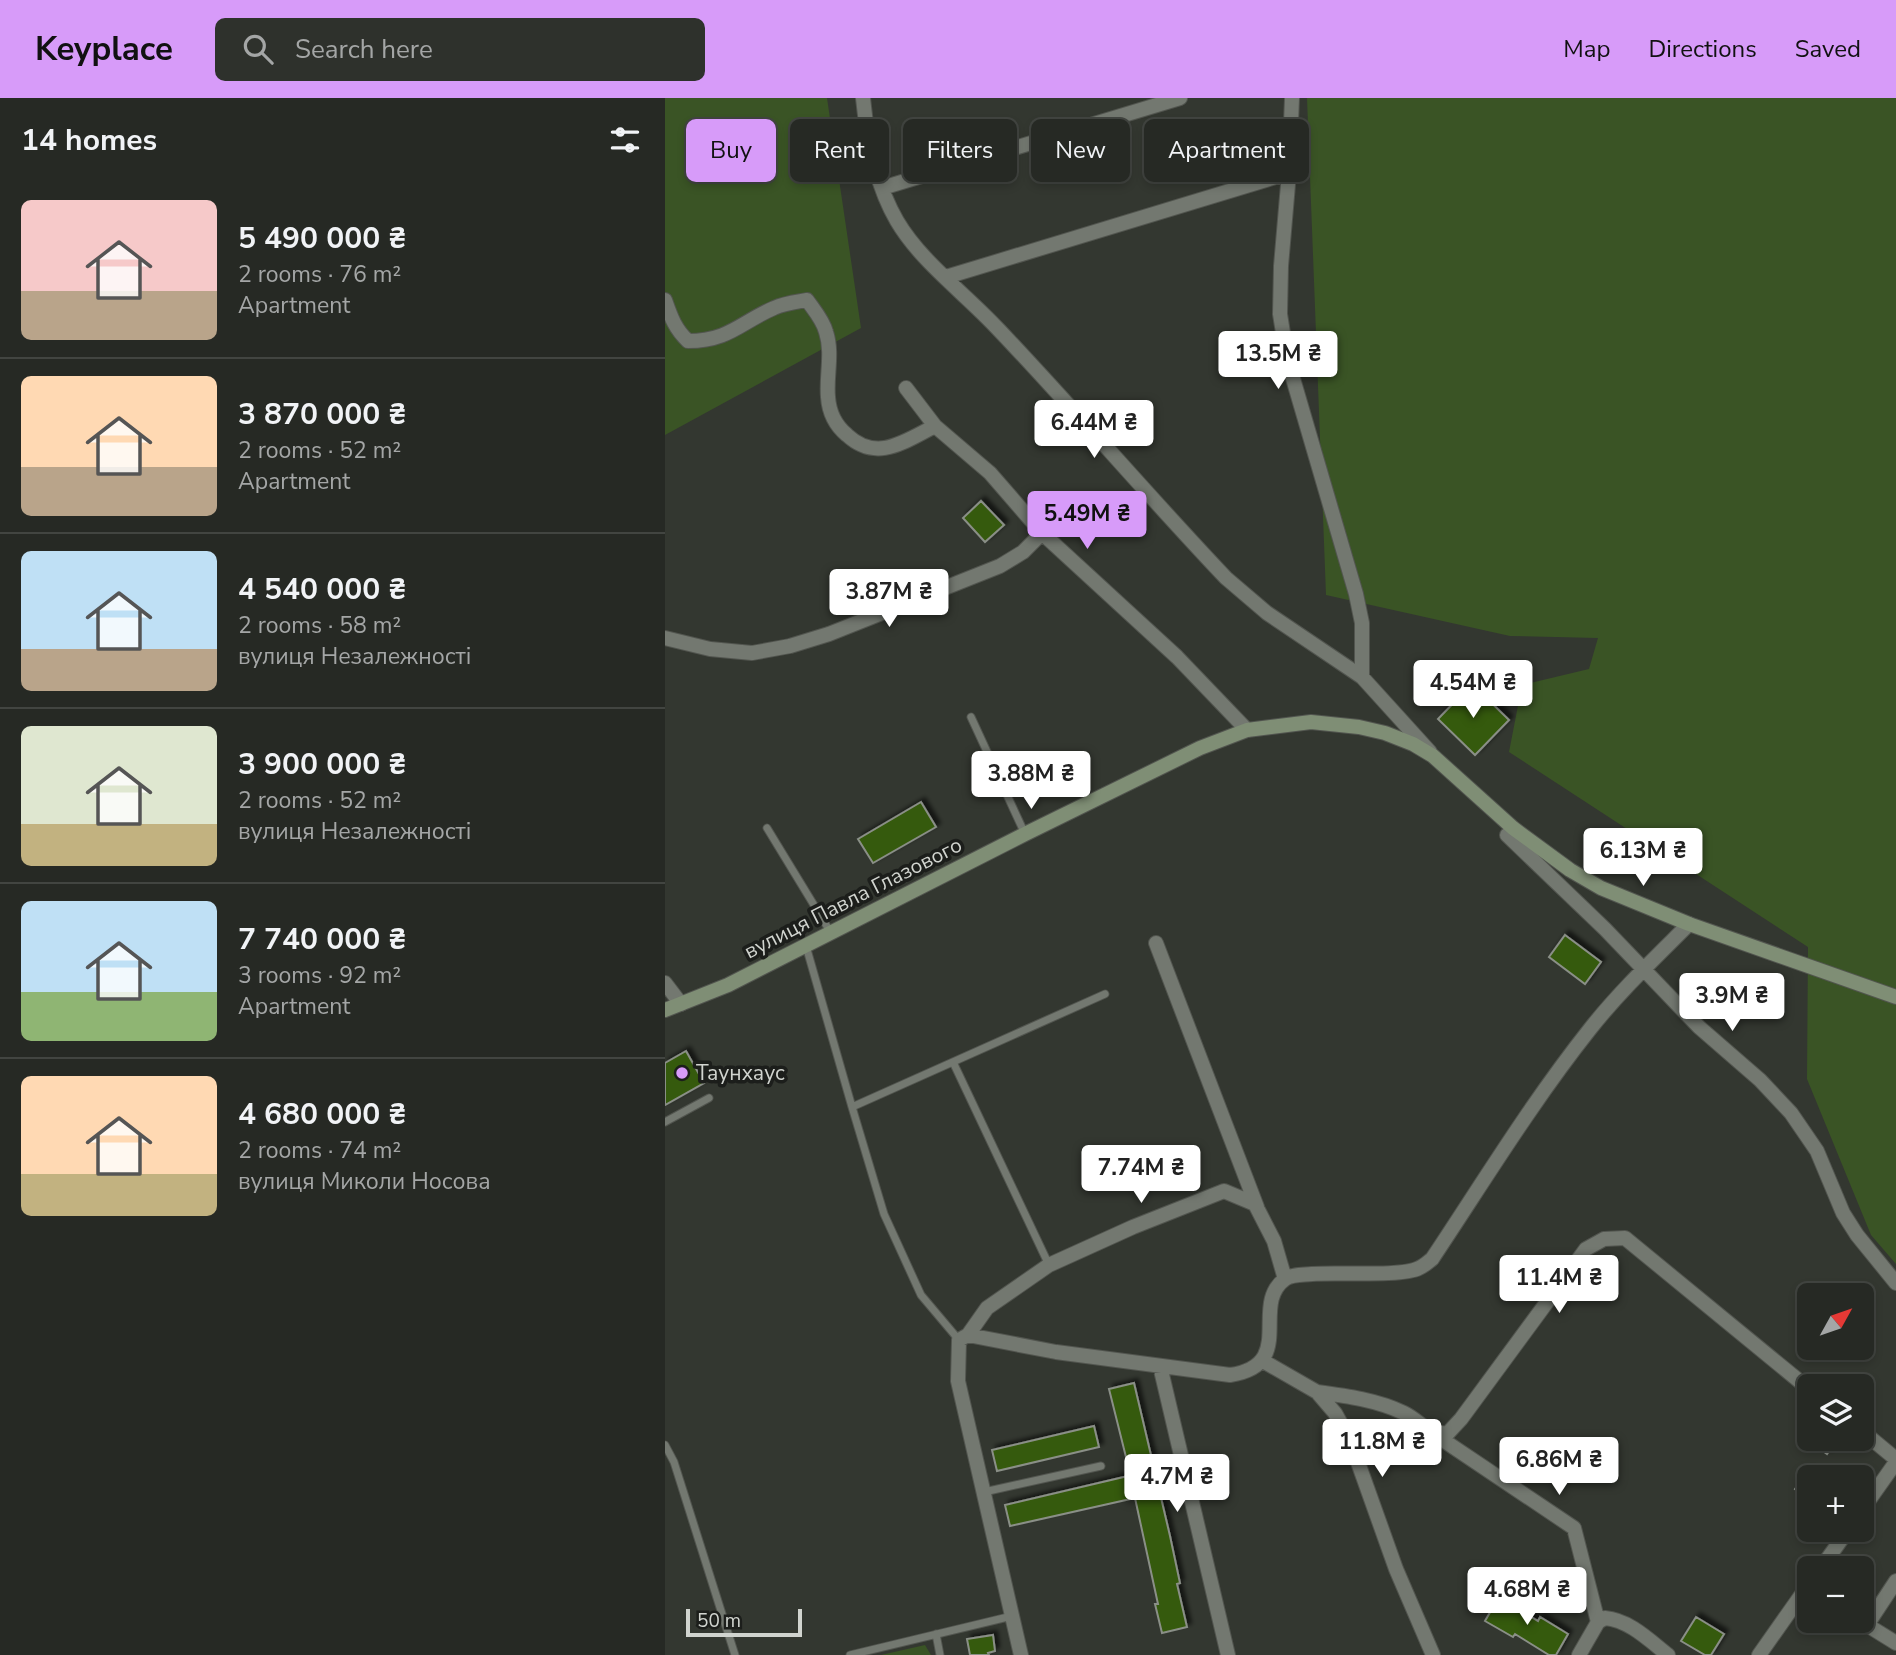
<!DOCTYPE html>
<html lang="en">
<head>
<meta charset="utf-8">
<style>
	:root { --surface:#262924; --page:#2e312c; --text:#f1f3f6; --muted:#a4a6a6; --line:#424541; --accent:#d79bf9 }
	body { margin:0; font-family:"Nunito Sans",sans-serif; background:var(--page); color:var(--text); height:100vh; display:flex; flex-direction:column; font-size:26px; white-space:nowrap }
	* { box-sizing:border-box; margin:0 }
	p { font-size:23px; color:var(--muted) }
	.icon { flex:none; width:38px; height:38px; fill:none; stroke:currentColor; stroke-width:2; stroke-linecap:round; stroke-linejoin:round }
	.map { position:relative; flex:1; overflow:hidden }
	.drawer { display:flex; flex-direction:column; background:var(--surface); width:665px }
	.drawer>* { flex:none }
	.top-card { position:absolute; left:21px; top:21px; width:665px; height:63px; display:flex; gap:14px }
	.needle { width:46px; rotate:50deg }
	.fabs { position:absolute; left:1132px; top:1185px; display:grid; gap:14px }
	.fabs a { display:grid; place-items:center; width:77px; height:77px; border-radius:10px; background:var(--surface); box-shadow:0 4px 10px #0003,0 0 0 2px var(--line); font-size:35px }
	.scale { position:absolute; left:21px; bottom:18px; width:116px; box-sizing:border-box; padding-left:7px; border:4px solid #d1d4cf; border-top:0; font-size:19px; line-height:24px; white-space:nowrap; color:#d1d4cf; -webkit-text-stroke:5px #1c1e1b; paint-order:stroke }
	.price { position:absolute; translate:-50% -60px; padding:0 16px; border-radius:7px; background:#fff; color:#222; font-size:23px; line-height:46px; filter:drop-shadow(0 2px 4px #0008) }
	.price::after { content:''; position:absolute; left:50%; top:42px; width:21px; height:16px; margin-left:-10px; background:inherit; clip-path:polygon(0 0,100% 0,50% 100%) }
	.price.current { background:var(--accent); color:#111 }
	ul { padding:0; list-style:none }
	li { display:flex; align-items:center; gap:21px; height:175px; padding:0 21px }
	li+li { border-top:2px solid var(--line) }
	li span { display:grid; place-items:center; flex:none; width:196px; height:140px; border-radius:10px; color:#555 }
	li>.icon { margin-inline-start:auto }
	span .icon { width:84px; height:84px; fill:#fffc; stroke-width:1 }
	li b { font-size:30px }
	h2 { display:flex; justify-content:space-between; align-items:center; height:84px; padding:0 21px; font-size:30px }
	.chip { padding:0 24px; border-radius:10px; background:var(--surface); box-shadow:0 4px 10px #0003,0 0 0 2px var(--line); font-size:24px; line-height:63px }
	.chip.current { background:var(--accent); color:#111 }
	header { display:flex; align-items:center; gap:42px; box-sizing:border-box; height:98px; padding:0 35px; background:var(--accent); color:#111 }
	header strong { font-size:33px }
	nav { display:flex; gap:38px; margin-inline-start:auto; font-size:24px }
	.search { width:490px; height:63px; background:var(--page); display:flex; align-items:center; gap:18px; box-sizing:border-box; padding:0 24px; border-radius:10px; color:var(--muted); font-size:26px }
	main { display:flex; flex:1; min-height:0 }
	.map>svg:first-child { display:block }
	.green { fill:#3a5425 }
	.building { fill:#355a09; stroke:#8a8f87; stroke-width:2; filter:url(#shadow) }
	.lines { fill:none; stroke-linecap:round; stroke-linejoin:round }
	.lane-casing { stroke:#52554f; stroke-width:9 }
	.street-casing { stroke:#52554f; stroke-width:16 }
	.secondary-casing { stroke:#52554f; stroke-width:16 }
	.lane { stroke:#737870; stroke-width:7 }
	.street { stroke:#737870; stroke-width:14 }
	.secondary { stroke:#7f8e75; stroke-width:14 }
	.poi-dot { fill:#d79bf9; stroke:#1c1e1b; stroke-width:2.5 }
	.labels { text-anchor:middle; dominant-baseline:central; stroke-width:7; stroke-linejoin:round; paint-order:stroke }
	.street-label { font-size:21px; fill:#d1d4cf; stroke:#1c1e1b }
	.poi-label { font-size:21px; fill:#d1d4cf; stroke:#1c1e1b; text-anchor:start }
</style>
</head>
<body>
<header>
<strong>Keyplace</strong>
<div class="search"><svg class="icon" aria-label="search" viewBox="0 0 24 24"><circle cx="10" cy="10" r="6"/><path d="M15 15l6 6"/></svg>Search here</div>
<nav><a>Map</a><a>Directions</a><a>Saved</a></nav>
</header>
<main>
<section class="drawer">
<h2>14 homes<svg class="icon" aria-label="filters" viewBox="0 0 24 24"><path d="M4 7h16M4 17h16"/><circle cx="9" cy="7" r="2"/><circle cx="15" cy="17" r="2"/></svg></h2>
<ul>
<li><span style="background:linear-gradient(#f6c9c9 65%,#b9a48a 0)"><svg class="icon" aria-label="home" viewBox="0 0 24 24"><path d="M3 11l9-7 9 7M6 9v11h12V9"/></svg></span><div><b>5 490 000 ₴</b><p>2 rooms · 76 m²</p><p>Apartment</p></div></li>
<li><span style="background:linear-gradient(#ffd9b3 65%,#b9a48a 0)"><svg class="icon" aria-label="home" viewBox="0 0 24 24"><path d="M3 11l9-7 9 7M6 9v11h12V9"/></svg></span><div><b>3 870 000 ₴</b><p>2 rooms · 52 m²</p><p>Apartment</p></div></li>
<li><span style="background:linear-gradient(#bfe0f5 70%,#b9a48a 0)"><svg class="icon" aria-label="home" viewBox="0 0 24 24"><path d="M3 11l9-7 9 7M6 9v11h12V9"/></svg></span><div><b>4 540 000 ₴</b><p>2 rooms · 58 m²</p><p>вулиця Незалежності</p></div></li>
<li><span style="background:linear-gradient(#dfe7d0 70%,#c2b280 0)"><svg class="icon" aria-label="home" viewBox="0 0 24 24"><path d="M3 11l9-7 9 7M6 9v11h12V9"/></svg></span><div><b>3 900 000 ₴</b><p>2 rooms · 52 m²</p><p>вулиця Незалежності</p></div></li>
<li><span style="background:linear-gradient(#bfe0f5 65%,#8fb573 0)"><svg class="icon" aria-label="home" viewBox="0 0 24 24"><path d="M3 11l9-7 9 7M6 9v11h12V9"/></svg></span><div><b>7 740 000 ₴</b><p>3 rooms · 92 m²</p><p>Apartment</p></div></li>
<li><span style="background:linear-gradient(#ffd9b3 70%,#c2b280 0)"><svg class="icon" aria-label="home" viewBox="0 0 24 24"><path d="M3 11l9-7 9 7M6 9v11h12V9"/></svg></span><div><b>4 680 000 ₴</b><p>2 rooms · 74 m²</p><p>вулиця Миколи Носова</p></div></li>
</ul>
</section>
<div class="map">
<svg width="1231" height="1557" viewBox="0 0 1231 1557">
	<defs>
		<filter id="shadow"><feDropShadow dx="4" dy="-4" stdDeviation="2" flood-color="#0009"/></filter>
	</defs>
	<rect width="100%" height="100%" fill="#333730"/>
	<path class="green" d="M0,0H162L196,230L0,337Z
		M642,0H1231V1166L1206,1137L1142,981L1143,849L844,654L857,587L924,571L933,540L845,538L661,497Z
		M260,1547L266,1557H216Z"/>
	<path class="building" d="M316,403L339,427L320,444L298,420Z
		M807,586L844,622L810,657L773,621Z
		M256,704L271,729L208,765L193,741Z
		M900,837L936,864L920,886L884,859Z
		M21,953L39,985L0,1007V965Z
		M469,1285L505,1438L515,1485L512,1486L522,1529L497,1535L490,1506H493L470,1400L345,1428L340,1407L463,1378L461,1372L464,1371L444,1291Z
		M429,1328L434,1349L332,1373L327,1352Z
		M1141,1340H1173L1162,1356Z
		M1144,1373V1402L1130,1391Z
		M834,1499L873,1523L875,1519L903,1536L891,1557H884L850,1536L848,1539L820,1523Z
		M1031,1519L1059,1536L1046,1557H1040L1016,1543Z
		M328,1537L330,1553L323,1555L324,1557H305L302,1541Z"/>
	<g class="lines">
		<g class="lane-casing">
			<path id="lane" d="M306,619L360,736
				M102,730L166,835
				M141,848L187,1009L440,896
				M288,964L384,1167
				M187,1009L219,1116L256,1197L294,1242
				M0,1024L44,1000
				M0,1347L9,1364L70,1557
				M319,1394L436,1368
				M271,1536L275,1557
				M185,1557L347,1518"/>
		</g>
		<g class="street-casing">
			<path id="street" d="M198,0C202,41 211,87 232,123C256,164 302,197 334,232C411,313 484,399 561,480L602,515L697,579L765,654
				M627,0L624,75L616,168L615,216L622,260L691,496L697,525V579
				M217,90L515,0
				M281,179L624,75
				M0,202C6,219 10,231 23,243C64,243 76,224 109,210C120,205 131,204 142,202C149,212 158,222 161,234C168,255 161,278 163,299C164,314 170,327 182,337C212,365 240,343 270,328
				M241,290L270,328L325,375L377,435L512,559L582,632
				M0,540L45,551L87,555L125,548L164,536L335,468L358,454L377,435
				M842,737L940,831L1034,929L1095,982L1126,1015L1152,1053L1178,1115L1192,1137L1231,1185
				M491,845L592,1109
				M0,885L16,906
				M303,1237L322,1210L384,1167L468,1129L559,1093L590,1106L609,1143L620,1181
				M598,1263L652,1294L670,1315L685,1342L731,1471L768,1557
				M495,1268L563,1557
				M652,1294C682,1298 712,1302 739,1315C757,1324 761,1337 783,1335L796,1321L921,1151L939,1141L960,1140L1144,1291
				M1197,1333L1231,1361
				M769,1336L909,1430L933,1524
				M1197,1412L1231,1364
				M1156,1470L1183,1432
				M1231,1483L1202,1527L1231,1545
				M356,1557L293,1283L294,1242L303,1237L391,1254L565,1277C633,1267 584,1207 620,1181C627,1176 639,1177 647,1176C671,1174 737,1179 754,1170C759,1168 763,1164 767,1161C819,1083 867,1004 925,931C955,893 990,860 1024,826
				M914,1557L933,1524L940,1520C964,1522 984,1542 1003,1557
				M1094,1557L1144,1486"/>
		</g>
		<g class="secondary-casing">
			<path id="secondary" d="M0,912L63,887L360,736L535,650L582,632L646,624L694,629L720,635L748,646L768,658L848,730L905,772L936,790L1024,826L1231,899"/>
		</g>
		<use href="#lane" class="lane"/>
		<use href="#street" class="street"/>
		<use href="#secondary" class="secondary"/>
	</g>
	<circle class="poi-dot" cx="17" cy="975" r="7"/>
	<g class="labels">
		<g class="street-label">
			<text transform="translate(188 800) rotate(-27)">вулиця Павла Глазового</text>
		</g>
		<g class="poi-label">
			<text x="31" y="975">Таунхаус</text>
		</g>
	</g>
</svg>
<div class="fabs">
<a><svg class="needle" viewBox="-14 -14 28 28"><path d="M0-13l5 13h-10z" fill="#e53935"/><path d="M0 13l5-13h-10z" fill="#a4a6a6"/></svg></a>
<a><svg class="icon" aria-label="layers" viewBox="0 0 24 24"><path d="M12 4l9 5-9 5-9-5zM3 14l9 5 9-5"/></svg></a>
<a>+</a>
<a>−</a>
</div>
<div class="scale">50 m</div>
<b class="price" style="left:613px;top:293px">13.5M ₴</b>
<b class="price" style="left:429px;top:362px">6.44M ₴</b>
<b class="price current" style="left:422px;top:453px">5.49M ₴</b>
<b class="price" style="left:224px;top:531px">3.87M ₴</b>
<b class="price" style="left:808px;top:622px">4.54M ₴</b>
<b class="price" style="left:366px;top:713px">3.88M ₴</b>
<b class="price" style="left:978px;top:790px">6.13M ₴</b>
<b class="price" style="left:1067px;top:935px">3.9M ₴</b>
<b class="price" style="left:476px;top:1107px">7.74M ₴</b>
<b class="price" style="left:894px;top:1217px">11.4M ₴</b>
<b class="price" style="left:717px;top:1381px">11.8M ₴</b>
<b class="price" style="left:894px;top:1399px">6.86M ₴</b>
<b class="price" style="left:512px;top:1416px">4.7M ₴</b>
<b class="price" style="left:862px;top:1529px">4.68M ₴</b>
<div class="top-card">
<a class="chip current">Buy</a>
<a class="chip">Rent</a>
<a class="chip">Filters</a>
<a class="chip">New</a>
<a class="chip">Apartment</a>
</div>
</div>
</main>
</body>
</html>
